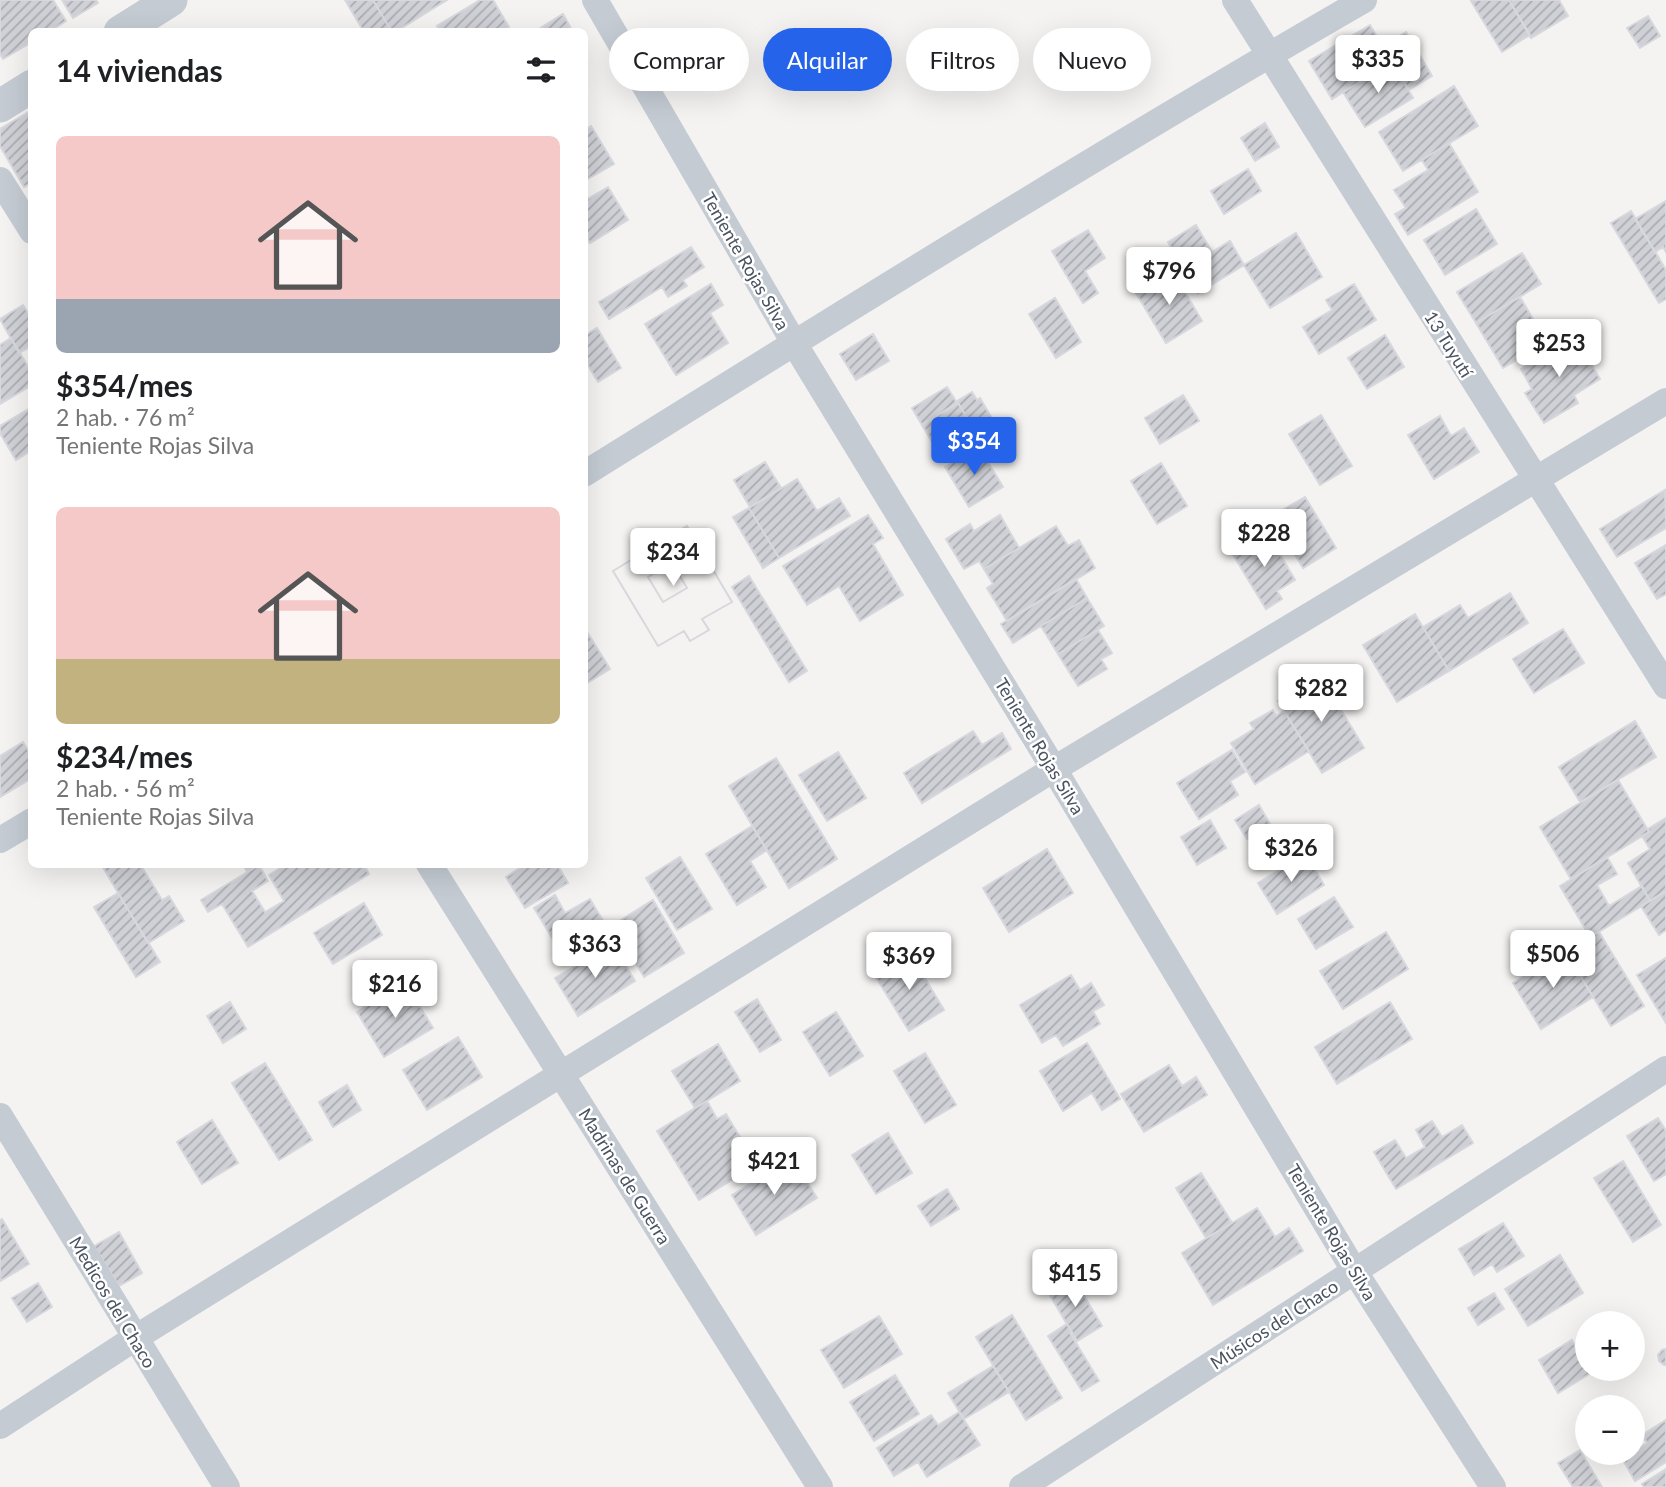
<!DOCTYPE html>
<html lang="es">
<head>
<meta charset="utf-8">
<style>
	:root { --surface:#fff; --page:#f6f6f6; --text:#202124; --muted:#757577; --accent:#2563eb }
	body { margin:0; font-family:Lato,sans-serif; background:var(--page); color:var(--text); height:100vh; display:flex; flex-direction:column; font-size:26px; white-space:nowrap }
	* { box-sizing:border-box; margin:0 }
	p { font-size:23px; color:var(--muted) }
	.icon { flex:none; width:38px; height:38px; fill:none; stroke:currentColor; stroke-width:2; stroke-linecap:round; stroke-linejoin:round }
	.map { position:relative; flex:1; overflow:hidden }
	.sheet { position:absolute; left:28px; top:28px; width:560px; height:840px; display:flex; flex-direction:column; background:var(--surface); border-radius:10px; box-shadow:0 7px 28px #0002 }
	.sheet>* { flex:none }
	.top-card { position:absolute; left:609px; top:28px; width:665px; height:63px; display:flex; gap:14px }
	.controls { position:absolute; left:1575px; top:1311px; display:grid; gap:14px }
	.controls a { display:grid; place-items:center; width:70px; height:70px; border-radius:50%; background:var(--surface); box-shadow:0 7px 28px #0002; font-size:35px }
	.price { position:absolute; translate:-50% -60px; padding:0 16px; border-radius:7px; background:#fff; color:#222; font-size:23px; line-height:46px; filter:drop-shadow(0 2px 4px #0008) }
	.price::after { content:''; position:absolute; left:50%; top:42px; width:21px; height:16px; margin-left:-10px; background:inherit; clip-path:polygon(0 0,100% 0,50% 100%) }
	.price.current { background:var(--accent); color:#fff }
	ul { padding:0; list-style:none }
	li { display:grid; align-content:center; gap:14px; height:371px; padding:0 28px }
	li span { display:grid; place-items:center; height:217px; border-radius:10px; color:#555 }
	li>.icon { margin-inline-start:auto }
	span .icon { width:126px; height:126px; fill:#fffc; stroke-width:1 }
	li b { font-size:30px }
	h2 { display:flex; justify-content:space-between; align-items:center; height:84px; padding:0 28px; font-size:30px }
	.chip { padding:0 24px; border-radius:32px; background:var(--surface); box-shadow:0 7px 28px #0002; font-size:24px; line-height:63px }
	.chip.current { background:var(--accent); color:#fff }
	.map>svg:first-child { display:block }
	.building { fill:url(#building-hatch); stroke:#d6d8dd; stroke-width:2; fill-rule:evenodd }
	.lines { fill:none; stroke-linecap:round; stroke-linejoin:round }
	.minor { stroke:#c4cbd3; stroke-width:26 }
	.tertiary { stroke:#c4cbd3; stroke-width:33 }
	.labels { text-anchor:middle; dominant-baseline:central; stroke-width:5; stroke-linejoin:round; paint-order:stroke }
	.street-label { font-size:18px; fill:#4a5360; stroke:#fff }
</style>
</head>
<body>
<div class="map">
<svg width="1666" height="1487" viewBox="0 0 1666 1487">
	<defs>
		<pattern id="building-hatch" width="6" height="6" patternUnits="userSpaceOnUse" patternTransform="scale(1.75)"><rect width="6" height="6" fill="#cfd1d6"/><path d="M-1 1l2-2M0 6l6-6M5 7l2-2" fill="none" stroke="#aaacb1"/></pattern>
	</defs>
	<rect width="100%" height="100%" fill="#f4f3f2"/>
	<path class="building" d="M0,0H53L66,21L49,32H32V42L3,59L0,54Z
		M62,0H96L98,3L73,18Z
		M345,0H373L392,32H364Z
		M373,0H447L395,32H392Z
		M480,0H493L509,27L501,32H440L437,26Z
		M1473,0H1509L1530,35L1502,52L1471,1Z
		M1509,0H1559L1568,16L1531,38Z
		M563,14L573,32H534Z
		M1648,16L1660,36L1640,48L1627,28Z
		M1370,25L1392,62L1332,99L1309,61Z
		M1406,32L1432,76L1409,90L1382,46Z
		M1392,62L1413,98L1365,127L1343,92Z
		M1454,86L1478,126L1403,171L1379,132Z
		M32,110V183L24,187L0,146V129Z
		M1265,123L1279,147L1255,161L1241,138Z
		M591,126L614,164L584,181V130Z
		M1449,143L1478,192L1408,235L1395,214L1406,208L1394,190L1428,170L1422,160Z
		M1248,169L1261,191L1224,214L1211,191Z
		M608,187L628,220L590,243L584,233V201Z
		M1666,201V252L1663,247L1655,252L1635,219Z
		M1476,209L1497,244L1445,275L1424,240Z
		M1631,211L1666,270V299L1659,303L1611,223Z
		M1196,225L1212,252L1230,241L1244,265L1198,293L1168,242Z
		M1088,230L1105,258L1085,271L1098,293L1083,303L1052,251Z
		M1296,233L1322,277L1270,308L1244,265Z
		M691,247L704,267L683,280L687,286L668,297L662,287L609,319L599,302Z
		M1522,253L1541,284L1476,323L1457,292Z
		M1173,272L1202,321L1166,343L1136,293Z
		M711,284L723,305L710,313L728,343L676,375L645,324Z
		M1354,284L1376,320L1319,354L1303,327L1332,310L1326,300Z
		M1520,297L1543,336L1518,351L1522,357L1503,368L1476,323Z
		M1055,298L1081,342L1056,358L1029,314Z
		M23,305L32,319V346L19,353L0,319Z
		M597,328L621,368L598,382L584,359V336Z
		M873,334L889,361L856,380L840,354Z
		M1385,335L1404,367L1367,389L1348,358Z
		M1575,337L1600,379L1574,395L1578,403L1544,423L1525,393L1532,389L1521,369Z
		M11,338L32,373V385L0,404V345Z
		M947,387L957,403L922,425L912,408Z
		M972,392L977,400L980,398L997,427L979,438L957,401Z
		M1183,395L1199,421L1160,444L1145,418Z
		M958,403L979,438L943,460L922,425Z
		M32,407V450L16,460L0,433V426Z
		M1321,415L1352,466L1320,485L1289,434Z
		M1440,416L1451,436L1464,428L1479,452L1434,479L1408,435Z
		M979,447L1003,487L969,507L945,467Z
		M765,462L781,488L750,507L734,480Z
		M1161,463L1187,506L1157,524L1131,481Z
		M797,479L817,511L839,498L850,516L779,558L749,508Z
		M1665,490L1666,528L1617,557L1600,529Z
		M1305,497L1336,548L1303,568L1272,516Z
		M749,508L779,558L763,568L733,517Z
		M868,515L883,538L873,544L903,595L860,621L839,586L807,605L783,566Z
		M1000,515L1019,548L984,569L979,561L964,569L946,539L970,524L974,531Z
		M687,526L732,602L702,619L709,630L690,641L684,631L658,646L613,571ZM672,563L687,588L663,602L648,577Z
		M687,526L732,602L702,619L709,630L690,641L684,631L658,646L613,571Z
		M1056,526L1068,546L1079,540L1095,568L1007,621L987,588L993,584L984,569Z
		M1267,532L1295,580L1277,591L1282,599L1266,609L1232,553Z
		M1666,545V594L1657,599L1635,563Z
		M672,563L687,588L663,602L648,577Z
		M749,576L807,671L789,682L732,587Z
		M1076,579L1087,598L1013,643L1001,624Z
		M1510,593L1528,623L1449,671L1423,627L1460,605L1468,618Z
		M1087,598L1104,626L1058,654L1041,626Z
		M1415,614L1449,671L1397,702L1363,645Z
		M584,627L610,669L584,685Z
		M1563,629L1584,663L1534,693L1513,659Z
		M1098,630L1112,653L1101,659L1107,669L1078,686L1058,654Z
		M1320,675L1364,748L1322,773L1278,701Z
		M1273,710L1276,716L1284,711L1309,751L1255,784L1231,743L1254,729L1250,723Z
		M1635,721L1656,757L1580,802L1559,767Z
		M973,731L982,745L1002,733L1011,749L922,803L904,773Z
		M23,742L32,756V778L0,797V756Z
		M1232,750L1245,772L1230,781L1238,795L1199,819L1177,783Z
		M838,752L866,798L827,821L799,775Z
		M776,758L837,859L789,888L729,786Z
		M1618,780L1649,832L1571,879L1540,827Z
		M1259,805L1270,824L1247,839L1235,820Z
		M1666,818V891L1650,901L1628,863L1650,849L1642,836L1649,832L1648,829Z
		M1210,820L1226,848L1197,865L1181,837Z
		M752,826L767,850L750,861L766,887L737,905L706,854Z
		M1047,849L1073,893L1009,932L983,888Z
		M1306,854L1324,885L1277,914L1258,883Z
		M680,857L712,909L677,930L646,878Z
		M1607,857L1617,874L1597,885L1609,906L1642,886L1650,901L1590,937L1560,886Z
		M101,864H140L162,900L169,896L184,921L148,943Z
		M243,864H259L247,872Z
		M287,864H364L369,874L248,947L222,904L208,912L201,900L259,865L268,881L252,891L265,912L284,901L269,875Z
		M526,864H557L568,883L525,908L506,877Z
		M1666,891V930L1659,935L1641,906Z
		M118,893L160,962L136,977L94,907Z
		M555,895L565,913L590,899L611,934L566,961L534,908Z
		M1334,897L1353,927L1316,949L1298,919Z
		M653,900L684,953L644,977L613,925Z
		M364,903L382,935L333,964L314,933Z
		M1386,932L1408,969L1343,1009L1320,971Z
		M1599,932L1644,1006L1611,1026L1566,952Z
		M613,944L635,981L578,1016L555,978Z
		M1566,952L1593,997L1541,1029L1513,983Z
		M910,953L944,1010L909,1031L874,974Z
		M1666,958V1023L1637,975Z
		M1071,975L1080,990L1091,983L1104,1005L1093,1011L1100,1024L1063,1046L1056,1035L1042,1043L1020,1005Z
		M405,982L433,1028L384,1057L357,1012Z
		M757,999L781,1040L760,1052L735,1012Z
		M230,1002L246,1029L223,1043L207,1016Z
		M1390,1002L1412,1039L1337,1084L1315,1047Z
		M836,1012L863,1056L830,1076L803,1032Z
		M458,1037L482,1077L427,1110L403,1070Z
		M1087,1043L1120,1099L1102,1110L1092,1093L1063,1111L1040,1071Z
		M718,1044L740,1081L695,1108L672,1071Z
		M925,1053L956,1105L925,1123L894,1071Z
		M265,1063L312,1140L279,1160L232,1083Z
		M1169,1065L1182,1086L1196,1077L1207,1095L1144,1132L1121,1094Z
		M347,1085L361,1110L333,1127L319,1102Z
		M707,1101L717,1119L726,1114L757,1165L699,1200L657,1131Z
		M1658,1118L1666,1131V1174L1654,1181L1627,1136Z
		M212,1120L238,1163L202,1184L177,1142Z
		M1432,1121L1442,1137L1462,1125L1473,1143L1396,1189L1374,1152L1395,1140L1406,1158L1425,1147L1416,1130Z
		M888,1133L912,1173L876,1194L852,1155Z
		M792,1158L817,1198L756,1235L732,1195Z
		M1623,1161L1661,1225L1633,1242L1594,1178Z
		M1201,1173L1232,1223L1206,1238L1176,1188Z
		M947,1189L959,1209L931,1226L918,1206Z
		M1257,1208L1275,1237L1289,1228L1303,1251L1213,1305L1182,1253Z
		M2,1219L29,1264L0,1281V1220Z
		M1503,1223L1524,1256L1497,1272L1492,1264L1474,1275L1459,1249Z
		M119,1232L142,1273L119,1286L94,1246Z
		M1560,1255L1583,1293L1528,1326L1505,1289Z
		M1073,1277L1102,1326L1077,1341L1048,1292Z
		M38,1283L52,1307L27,1322L12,1298Z
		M1494,1293L1504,1309L1478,1325L1468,1308Z
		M1012,1315L1062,1398L1026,1420L976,1337Z
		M879,1316L902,1354L844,1388L821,1350Z
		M1067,1324L1072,1332L1070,1333L1099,1381L1082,1391L1048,1336Z
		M1572,1340L1591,1373L1558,1393L1539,1360Z
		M1666,1349V1365H1664L1659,1361L1658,1355L1662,1350Z
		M993,1366L1009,1392L964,1419L948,1393Z
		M895,1375L919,1414L874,1441L850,1402Z
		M959,1412L980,1445L927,1477L918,1462L894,1476L877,1448L931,1415L938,1425Z
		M1666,1420V1462L1635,1481L1622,1458L1647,1443L1642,1435Z
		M1580,1450L1602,1487H1573L1558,1463Z
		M1666,1469V1487H1644L1642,1484Z"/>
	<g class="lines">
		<path class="minor" d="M595,0L794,343L1054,769L1355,1272L1493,1487
			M1235,0L1666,686
			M0,180L32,231
			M584,474C842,313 1101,152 1364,0
			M0,840L32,821
			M429,864L820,1487
			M0,1116L227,1487
			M0,1426L135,1338L1054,769L1666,401
			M1022,1487L1666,1069"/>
		<path class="tertiary" d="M120,32L171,0
			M0,106L32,86"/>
	</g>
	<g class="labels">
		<g class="street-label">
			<text transform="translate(746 261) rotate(60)">Teniente Rojas Silva</text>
			<text transform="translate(1449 344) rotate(58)">13 Tuyutí</text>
			<text transform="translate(1040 746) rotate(59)">Teniente Rojas Silva</text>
			<text transform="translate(625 1176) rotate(58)">Madrinas de Guerra</text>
			<text transform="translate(1332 1232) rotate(59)">Teniente Rojas Silva</text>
			<text transform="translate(113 1302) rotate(59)">Medicos del Chaco</text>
			<text transform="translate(1274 1324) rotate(-33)">Músicos del Chaco</text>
		</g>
	</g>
</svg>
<div class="controls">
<a>+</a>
<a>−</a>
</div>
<b class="price" style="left:1378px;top:95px">$335</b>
<b class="price" style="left:1169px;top:307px">$796</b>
<b class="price" style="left:1559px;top:379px">$253</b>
<b class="price current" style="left:974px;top:477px">$354</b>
<b class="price" style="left:1264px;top:569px">$228</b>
<b class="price" style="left:673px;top:588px">$234</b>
<b class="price" style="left:1321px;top:724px">$282</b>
<b class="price" style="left:1291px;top:884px">$326</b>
<b class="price" style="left:595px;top:980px">$363</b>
<b class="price" style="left:1553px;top:990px">$506</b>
<b class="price" style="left:909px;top:992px">$369</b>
<b class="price" style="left:395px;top:1020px">$216</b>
<b class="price" style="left:774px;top:1197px">$421</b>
<b class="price" style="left:1075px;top:1309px">$415</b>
<div class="top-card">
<a class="chip">Comprar</a>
<a class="chip current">Alquilar</a>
<a class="chip">Filtros</a>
<a class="chip">Nuevo</a>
</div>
<section class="sheet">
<h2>14 viviendas<svg class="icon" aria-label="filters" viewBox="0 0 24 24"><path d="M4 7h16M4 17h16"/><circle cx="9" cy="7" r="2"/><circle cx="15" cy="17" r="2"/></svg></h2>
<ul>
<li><span style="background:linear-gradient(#f6c9c9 75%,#9aa5b1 0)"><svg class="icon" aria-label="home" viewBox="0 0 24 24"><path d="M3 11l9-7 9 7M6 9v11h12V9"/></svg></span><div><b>$354/mes</b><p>2 hab. · 76 m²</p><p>Teniente Rojas Silva</p></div></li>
<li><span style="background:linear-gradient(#f6c9c9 70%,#c2b280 0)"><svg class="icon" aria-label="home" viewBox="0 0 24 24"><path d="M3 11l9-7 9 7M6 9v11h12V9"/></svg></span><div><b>$234/mes</b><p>2 hab. · 56 m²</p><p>Teniente Rojas Silva</p></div></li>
</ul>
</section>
</div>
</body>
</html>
